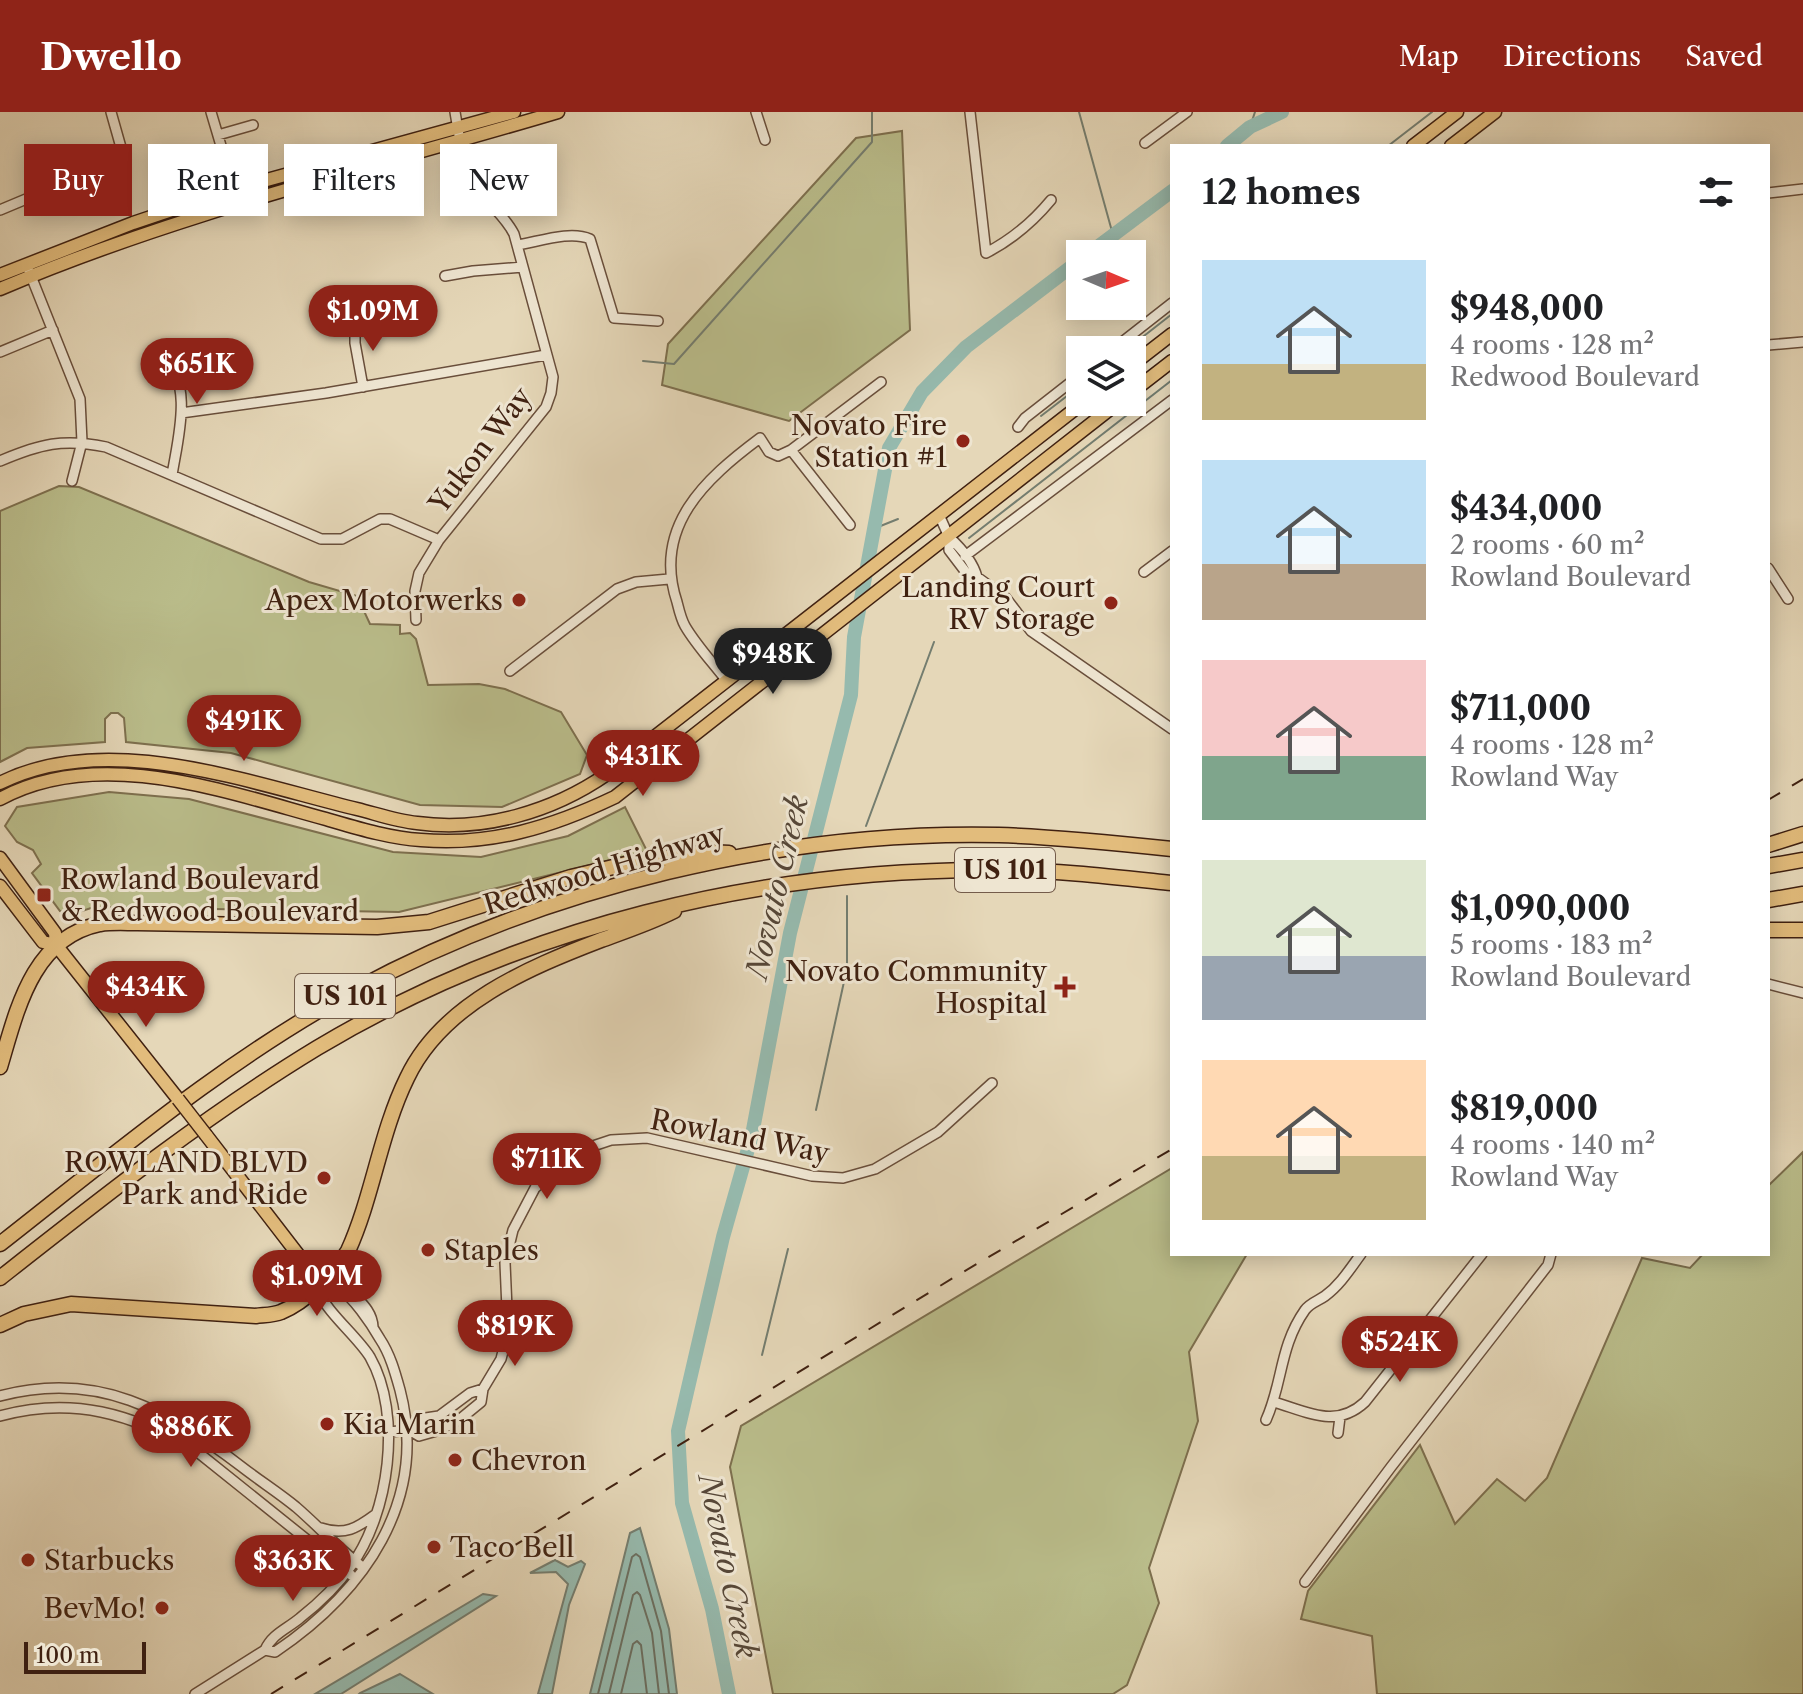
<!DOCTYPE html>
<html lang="en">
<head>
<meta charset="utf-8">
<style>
	:root { --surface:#fff; --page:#f6f6f6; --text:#202124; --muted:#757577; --accent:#8f2418 }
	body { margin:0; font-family:"Libre Caslon Text",serif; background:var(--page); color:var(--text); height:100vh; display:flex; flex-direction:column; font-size:30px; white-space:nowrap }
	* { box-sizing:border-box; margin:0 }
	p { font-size:26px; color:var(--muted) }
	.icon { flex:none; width:44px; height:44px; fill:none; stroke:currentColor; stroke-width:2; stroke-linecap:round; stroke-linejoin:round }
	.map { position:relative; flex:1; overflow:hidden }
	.drawer { position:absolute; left:1170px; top:32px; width:600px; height:1112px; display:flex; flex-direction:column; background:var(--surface); border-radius:0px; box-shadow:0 4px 20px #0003 }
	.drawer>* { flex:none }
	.guide { position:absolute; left:24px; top:32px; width:760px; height:72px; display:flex; gap:16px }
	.needle { width:52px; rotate:92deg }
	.buttons { position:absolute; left:1066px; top:128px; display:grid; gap:16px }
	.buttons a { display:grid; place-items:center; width:80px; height:80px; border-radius:0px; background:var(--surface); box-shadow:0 4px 20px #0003; font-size:40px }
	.scale { position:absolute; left:24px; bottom:20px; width:122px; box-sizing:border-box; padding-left:8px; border:4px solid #402111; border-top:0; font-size:22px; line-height:28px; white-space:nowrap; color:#402111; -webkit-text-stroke:6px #eee5d1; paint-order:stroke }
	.price { position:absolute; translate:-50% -68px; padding:0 18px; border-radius:28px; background:var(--accent); color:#fff; font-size:26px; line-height:52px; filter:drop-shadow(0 2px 4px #0008) }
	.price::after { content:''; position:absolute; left:50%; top:48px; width:24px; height:18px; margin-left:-12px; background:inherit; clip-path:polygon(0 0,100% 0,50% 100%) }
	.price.selected { background:#222; color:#fff }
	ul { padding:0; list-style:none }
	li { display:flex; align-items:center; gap:24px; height:200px; padding:0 32px }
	li span { display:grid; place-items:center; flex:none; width:224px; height:160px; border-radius:0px; color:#555 }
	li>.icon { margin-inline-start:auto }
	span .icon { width:96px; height:96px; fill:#fffc; stroke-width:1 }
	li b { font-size:34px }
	h2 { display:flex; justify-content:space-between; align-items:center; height:96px; padding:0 32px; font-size:34px }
	.tag { padding:0 28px; border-radius:0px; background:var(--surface); box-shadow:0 4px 20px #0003; font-size:28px; line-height:72px }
	.tag.selected { background:var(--accent); color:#fff }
	header { display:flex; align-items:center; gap:48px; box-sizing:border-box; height:112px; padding:0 40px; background:var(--accent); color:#fff }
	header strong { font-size:38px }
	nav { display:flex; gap:44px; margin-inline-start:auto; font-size:28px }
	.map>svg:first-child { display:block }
	.green { fill:#babd8b; stroke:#7d6f4e; stroke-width:2 }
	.water { fill:#96baae; stroke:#747d6f; stroke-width:2 }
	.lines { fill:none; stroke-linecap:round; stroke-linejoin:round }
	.shore { stroke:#6b6e60; stroke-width:2 }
	.stream { stroke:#747d6f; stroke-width:2 }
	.river { stroke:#96baae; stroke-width:14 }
	.minor-casing { stroke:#694e3b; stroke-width:12 }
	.major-casing { stroke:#402111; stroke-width:15 }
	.highway-casing { stroke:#402111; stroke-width:17 }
	.minor { stroke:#eee5d1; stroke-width:9 }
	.major { stroke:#e2bc7c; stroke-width:12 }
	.highway { stroke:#e2bc7c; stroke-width:14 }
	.rail { stroke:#402111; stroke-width:2; stroke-dasharray:14 14; stroke-linecap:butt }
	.major-bridge-casing { stroke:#402111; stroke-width:15; stroke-linecap:butt }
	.major-bridge { stroke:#e2bc7c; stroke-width:12 }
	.poi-dot { fill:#8f2418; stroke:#eee5d1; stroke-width:3 }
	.labels { text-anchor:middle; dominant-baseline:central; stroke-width:6; stroke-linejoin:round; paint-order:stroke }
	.shield { fill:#eee5d1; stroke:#745c4b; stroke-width:2 }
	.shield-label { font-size:26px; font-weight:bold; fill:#402111 }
	.poi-label { font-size:28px; fill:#402111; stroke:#eee5d1; text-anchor:end }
	.street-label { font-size:28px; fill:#402111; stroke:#eee5d1 }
	.water-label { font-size:30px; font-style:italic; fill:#564738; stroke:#eee5d1 }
</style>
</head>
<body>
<header>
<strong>Dwello</strong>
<nav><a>Map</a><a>Directions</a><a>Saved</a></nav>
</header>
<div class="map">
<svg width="1803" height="1582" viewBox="0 0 1803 1582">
	<rect width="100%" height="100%" fill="#e5d7b8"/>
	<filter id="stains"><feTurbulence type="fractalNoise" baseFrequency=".0025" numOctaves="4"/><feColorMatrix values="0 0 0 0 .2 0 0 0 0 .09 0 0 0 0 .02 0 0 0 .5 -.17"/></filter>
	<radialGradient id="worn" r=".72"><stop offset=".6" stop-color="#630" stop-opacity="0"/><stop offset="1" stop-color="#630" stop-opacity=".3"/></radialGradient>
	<path class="green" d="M902,19L910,218L789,309L662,273L668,232L856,26Z
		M59,374L79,375L309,470L357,484L370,512L400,513V522L410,521L416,527L428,573L479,572L505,577L561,600L587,643L580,662L502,695L420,693L231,641L126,630L124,606L118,601H111L105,607V630L27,636L0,650V399Z
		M109,680L189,687L393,740L481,745L568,724L625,695L647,739L399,800L94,795L73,802L60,799L32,761L41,752L33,738L17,730L5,714L17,695Z
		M1803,1040V1582H1377L1372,1524L1301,1507L1308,1479L1420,1333L1455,1412L1497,1367L1525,1389L1547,1366L1642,1146L1690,1156L1703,1142H1768V1074Z
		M1172,1056V1142H1247L1189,1240L1198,1309L1149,1456L1159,1491L1127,1573L1113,1582H773L730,1355L741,1314Z"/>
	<path class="water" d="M640,1416L669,1517L677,1582H590L630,1421Z
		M555,1448L568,1455L581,1449L585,1452L569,1493L552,1582H538L568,1472L556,1460L530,1461Z
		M483,1482L496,1484L341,1582H315Z
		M400,1562L433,1582H359L360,1581Z"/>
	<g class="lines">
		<path class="shore" d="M598,1582L632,1445L636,1442L640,1445L661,1519L669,1582
			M609,1582L633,1483L637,1480L640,1483L652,1521L659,1582
			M621,1582L633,1532L637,1529L641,1533L647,1582"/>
		<path class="stream" d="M1079,0L1113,123
			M1250,15L1255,0
			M1388,34L1432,0
			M1126,238L1172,202
			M643,249L674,252L872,30V0
			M1041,304L1080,274
			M873,417L898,407
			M969,426L1172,268
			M866,714L934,530
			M816,998L847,856V784
			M762,1243L788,1137"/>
		<path class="river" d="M1227,34L1250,15L1282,0
			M1088,142L1172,79
			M729,1582L712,1497L682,1391L678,1319L723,1125L752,1023L790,821L851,583L854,525L889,336L922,280L966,235L1080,148"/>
		<g class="minor-casing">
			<path id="minor" d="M211,0L238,91
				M756,0L765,28
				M970,0L986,141C1013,127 1032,111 1051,88
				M218,23L253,13
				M1145,31L1187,0
				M1768,81L1803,77
				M0,98L124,46L111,0
				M518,133C538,130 570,118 590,127L614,206L658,209
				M29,159L80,287L82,330L72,369
				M445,164L473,159L523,155
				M355,211V231L363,275
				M1768,233L1803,230
				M1112,238L1172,191
				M0,240L53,218
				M162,242C194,271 178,325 172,363
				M181,301L326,281L546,243
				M1018,315L1025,306L1080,263
				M791,338L850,413
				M0,349C40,332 63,326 106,335L321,427H342L380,407H390L439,428
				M940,405L949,425V438L968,463L977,465L1006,486L1031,519L1172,617
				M949,425C960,435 973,450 977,465
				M965,444L1172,288
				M1768,456L1788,487
				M1144,460L1172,439
				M416,508L415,479L419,461L439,428L546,295L551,281L553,265L514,122C504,102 486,91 475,72C463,52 459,24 455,0
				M510,559L617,477L636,470L669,467
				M726,568C713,551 696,533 685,514C681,507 679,498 677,490C652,415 705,367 760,326L769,340L778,344L791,338L881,270
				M1768,872L1803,881
				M344,1152L339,1160C345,1182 372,1191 373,1215
				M0,1284C98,1258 167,1298 242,1355C260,1369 279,1381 296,1395C318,1414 337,1435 360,1453
				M1274,1290C1308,1300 1336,1317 1365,1290L1482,1142
				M0,1304C73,1284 132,1302 195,1338L351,1463
				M1266,1308C1283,1271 1279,1235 1305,1198C1310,1191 1318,1189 1325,1184C1340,1173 1350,1157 1361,1142
				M409,1318L419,1307L439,1304L470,1281L483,1277
				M389,1320L409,1318L419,1324L440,1318L459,1308L481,1290L483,1277L501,1247L508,1220L505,1151L513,1118L535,1076L578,1039L611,1028L647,1026L812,1064L843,1066L875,1057L938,1020L992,971
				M1338,1321L1340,1305
				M321,1416C345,1424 357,1416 376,1402
				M1305,1470L1391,1355L1548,1153L1551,1142
				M195,1582L265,1538L275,1540C364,1480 429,1389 400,1278C395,1260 390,1242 380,1227C372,1213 352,1183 338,1176C333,1173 325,1172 320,1171C321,1176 322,1183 324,1189C331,1203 359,1227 370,1245C403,1303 389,1402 351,1454C337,1474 319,1491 300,1506C287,1517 272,1522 265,1538"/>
		</g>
		<g class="major-casing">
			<path id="major" d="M1413,34L1457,0
				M1451,34L1495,0
				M0,163L133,111L234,77L514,0
				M0,177C181,100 370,56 558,0
				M1132,253L1172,222
				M1132,280L1172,249
				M0,671C107,617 249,671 357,697C377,702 397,709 417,711C483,720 552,700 607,662L1084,290
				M0,687C99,633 226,680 326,707C357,716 389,726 421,728C491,734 552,715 615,685L1119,290
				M0,746L55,821L56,833L178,987
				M0,774L43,830L56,833
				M206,1023L320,1171"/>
		</g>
		<g class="highway-casing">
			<path id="highway" d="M1768,733L1803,722
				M1768,754L1803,748
				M1768,788L1803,782
				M1768,818H1803
				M0,955C17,898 32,826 100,812C112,810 125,811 137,811L377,815L429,810L571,765L626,752L707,740L729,741
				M0,1132C115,1042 227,947 355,878C546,775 783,718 999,723C1057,725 1115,731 1172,737
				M0,1166C103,1085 205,1004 317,936C521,814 762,756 999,758C1057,758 1115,765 1172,771
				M0,1213L24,1202L71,1192L256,1204C264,1203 274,1203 281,1200C306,1190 334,1161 348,1139C373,1084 380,1021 407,966C442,892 528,856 601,828C626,819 650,811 674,799"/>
		</g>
		<use href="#minor" class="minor"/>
		<use href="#major" class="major"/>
		<use href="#highway" class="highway"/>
		<path class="rail" d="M1768,688L1803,667
			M271,1582L953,1166L1172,1037"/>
		<g class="major-bridge-casing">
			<path id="major-bridge" d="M178,987L206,1023"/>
		</g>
		<use href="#major-bridge" class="major-bridge"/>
	</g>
	<g class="poi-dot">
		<circle cx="963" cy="329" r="8"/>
		<circle cx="519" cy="488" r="8"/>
		<circle cx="1111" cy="491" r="8"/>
		<rect x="36" y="775" width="16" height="16" rx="4"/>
		<path d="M1061 863h8v8h8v8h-8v8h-8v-8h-8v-8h8z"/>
		<circle cx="324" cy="1066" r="8"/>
		<circle cx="428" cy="1138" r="8"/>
		<circle cx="327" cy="1312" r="8"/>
		<circle cx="455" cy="1348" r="8"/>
		<circle cx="434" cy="1435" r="8"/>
		<circle cx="28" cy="1448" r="8"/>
		<circle cx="162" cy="1496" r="8"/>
	</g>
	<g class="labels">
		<g class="shield">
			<rect x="955" y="736" width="100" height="44" rx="6"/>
			<rect x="295" y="862" width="100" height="44" rx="6"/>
		</g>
		<g class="shield-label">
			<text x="1005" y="758">US 101</text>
			<text x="345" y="884">US 101</text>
		</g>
		<g class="poi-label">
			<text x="947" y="313">Novato Fire<tspan x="947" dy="32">Station #1</tspan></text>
			<text x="1095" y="475">Landing Court<tspan x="1095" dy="32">RV Storage</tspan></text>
			<text x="503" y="488">Apex Motorwerks</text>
			<text x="60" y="767" text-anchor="start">Rowland Boulevard<tspan x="60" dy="32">&amp; Redwood Boulevard</tspan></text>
			<text x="1047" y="859">Novato Community<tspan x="1047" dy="32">Hospital</tspan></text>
			<text x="308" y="1050">ROWLAND BLVD<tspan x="308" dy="32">Park and Ride</tspan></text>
			<text x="444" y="1138" text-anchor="start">Staples</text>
			<text x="343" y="1312" text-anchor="start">Kia Marin</text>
			<text x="471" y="1348" text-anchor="start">Chevron</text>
			<text x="450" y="1435" text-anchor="start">Taco Bell</text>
			<text x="44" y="1448" text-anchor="start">Starbucks</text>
			<text x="146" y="1496">BevMo!</text>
		</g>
		<g class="street-label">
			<text transform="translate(480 338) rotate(-53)">Yukon Way</text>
			<text transform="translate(604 757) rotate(-17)">Redwood Highway</text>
			<text transform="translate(740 1024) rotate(11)">Rowland Way</text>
		</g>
		<g class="water-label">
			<text transform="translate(777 775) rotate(-77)">Novato Creek</text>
			<text transform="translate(728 1454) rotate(78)">Novato Creek</text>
		</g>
	</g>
	<rect width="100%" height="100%" filter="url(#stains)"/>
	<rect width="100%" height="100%" fill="url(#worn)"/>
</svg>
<div class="buttons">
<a><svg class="needle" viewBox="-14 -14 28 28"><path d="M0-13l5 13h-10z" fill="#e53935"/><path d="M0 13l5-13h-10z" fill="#757577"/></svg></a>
<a><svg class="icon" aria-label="layers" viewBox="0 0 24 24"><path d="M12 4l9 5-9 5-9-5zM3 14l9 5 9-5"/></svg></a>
</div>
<div class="scale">100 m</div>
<b class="price" style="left:373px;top:241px">$1.09M</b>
<b class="price" style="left:197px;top:294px">$651K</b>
<b class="price selected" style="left:773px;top:584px">$948K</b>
<b class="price" style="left:244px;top:651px">$491K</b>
<b class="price" style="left:643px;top:686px">$431K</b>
<b class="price" style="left:146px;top:917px">$434K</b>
<b class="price" style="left:547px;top:1089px">$711K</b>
<b class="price" style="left:317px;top:1206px">$1.09M</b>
<b class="price" style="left:515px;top:1256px">$819K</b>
<b class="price" style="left:1400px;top:1272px">$524K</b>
<b class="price" style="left:191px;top:1357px">$886K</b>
<b class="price" style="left:293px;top:1491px">$363K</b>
<div class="guide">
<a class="tag selected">Buy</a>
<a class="tag">Rent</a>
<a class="tag">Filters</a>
<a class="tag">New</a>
</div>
<section class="drawer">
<h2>12 homes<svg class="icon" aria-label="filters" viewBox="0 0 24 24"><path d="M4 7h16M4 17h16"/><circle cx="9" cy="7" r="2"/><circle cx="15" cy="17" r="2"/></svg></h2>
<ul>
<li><span style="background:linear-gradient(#bfe0f5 65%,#c2b280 0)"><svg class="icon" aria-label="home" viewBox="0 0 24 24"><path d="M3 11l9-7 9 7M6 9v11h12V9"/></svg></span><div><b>$948,000</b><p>4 rooms · 128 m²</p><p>Redwood Boulevard</p></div></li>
<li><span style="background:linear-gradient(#bfe0f5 65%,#b9a48a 0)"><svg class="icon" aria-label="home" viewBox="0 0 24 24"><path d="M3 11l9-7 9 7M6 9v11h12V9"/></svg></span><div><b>$434,000</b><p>2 rooms · 60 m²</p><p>Rowland Boulevard</p></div></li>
<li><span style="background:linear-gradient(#f6c9c9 60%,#7fa58c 0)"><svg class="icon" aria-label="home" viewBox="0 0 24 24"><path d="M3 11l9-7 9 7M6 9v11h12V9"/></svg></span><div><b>$711,000</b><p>4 rooms · 128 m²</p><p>Rowland Way</p></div></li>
<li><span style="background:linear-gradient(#dfe7d0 60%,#9aa5b1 0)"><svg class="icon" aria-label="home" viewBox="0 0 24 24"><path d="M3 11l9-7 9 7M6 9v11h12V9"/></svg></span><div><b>$1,090,000</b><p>5 rooms · 183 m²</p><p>Rowland Boulevard</p></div></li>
<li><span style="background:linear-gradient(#ffd9b3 60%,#c2b280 0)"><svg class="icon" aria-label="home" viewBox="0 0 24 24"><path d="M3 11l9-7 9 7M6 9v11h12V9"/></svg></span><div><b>$819,000</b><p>4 rooms · 140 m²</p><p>Rowland Way</p></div></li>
</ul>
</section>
</div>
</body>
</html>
